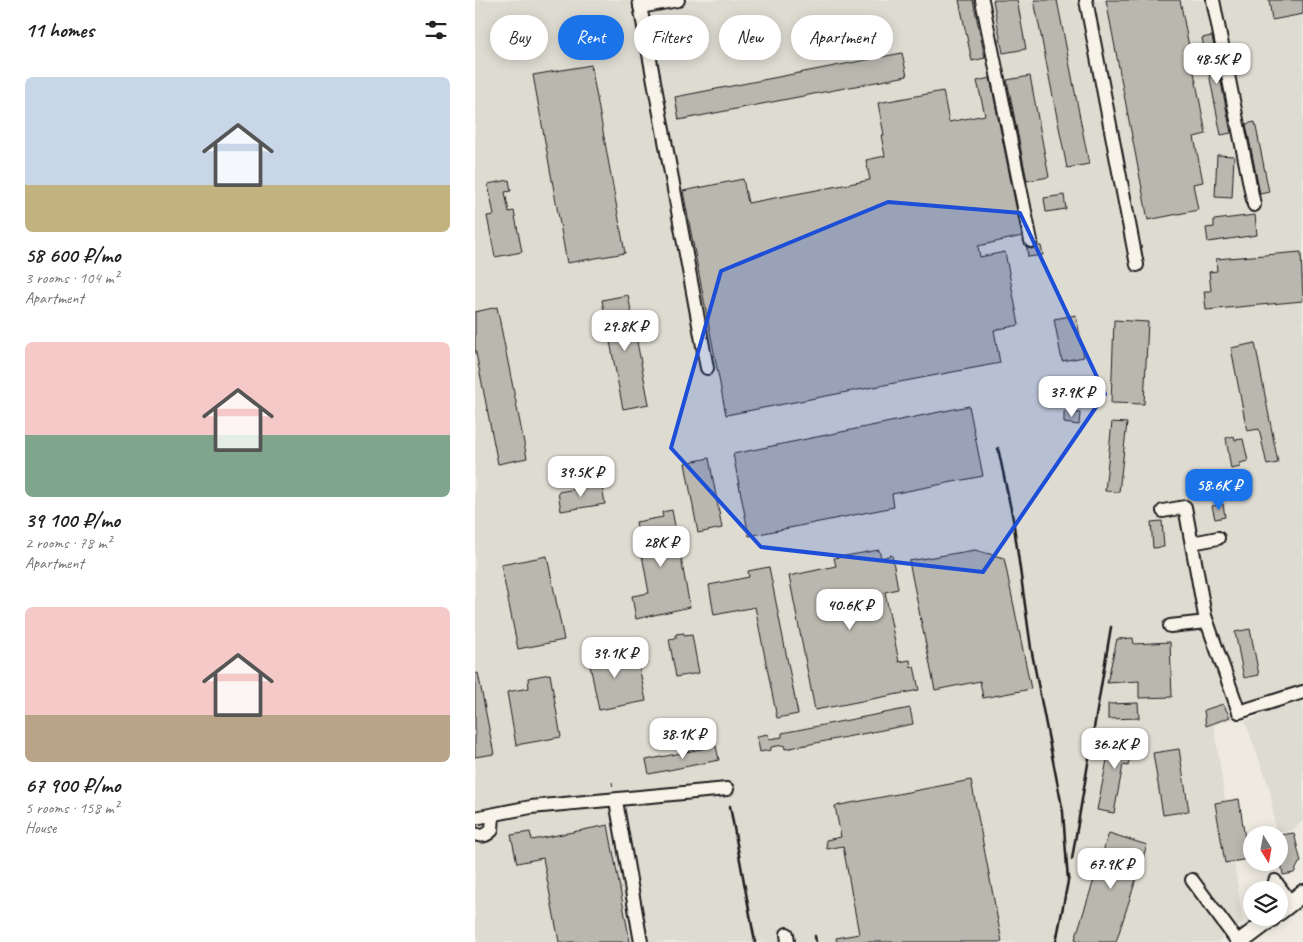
<!DOCTYPE html>
<html lang="en">
<head>
<meta charset="utf-8">
<style>
	:root { --surface:#fff; --page:#f2f2f2; --text:#222; --muted:#767676; --accent:#1a73e8 }
	body { margin:0; font-family:Caveat,sans-serif; background:var(--page); color:var(--text); height:100vh; display:flex; flex-direction:column; font-size:19px; white-space:nowrap }
	* { box-sizing:border-box; margin:0 }
	p { font-size:16px; color:var(--muted) }
	.icon { flex:none; width:28px; height:28px; fill:none; stroke:currentColor; stroke-width:2; stroke-linecap:round; stroke-linejoin:round }
	.map { position:relative; flex:1; overflow:hidden }
	.details { display:flex; flex-direction:column; background:var(--surface); width:475px }
	.details>* { flex:none }
	.banner { position:absolute; left:15px; top:15px; width:475px; height:45px; display:flex; gap:10px }
	.needle { width:32px; rotate:169deg }
	.buttons { position:absolute; left:768px; top:826px; display:grid; gap:10px }
	.buttons a { display:grid; place-items:center; width:45px; height:45px; border-radius:50%; background:var(--surface); box-shadow:0 2px 12px #0003; font-size:25px }
	.price { position:absolute; translate:-50% -42px; padding:0 11px; border-radius:10px; background:#fff; color:#222; font-size:16px; line-height:32px; filter:drop-shadow(0 1px 2px #0008) }
	.price::after { content:''; position:absolute; left:50%; top:30px; width:15px; height:11px; margin-left:-8px; background:inherit; clip-path:polygon(0 0,100% 0,50% 100%) }
	.price.current { background:var(--accent); color:#fff }
	ul { padding:0; list-style:none }
	li { display:grid; align-content:center; gap:10px; height:265px; padding:0 25px }
	li span { display:grid; place-items:center; height:155px; border-radius:8px; color:#555 }
	li>.icon { margin-inline-start:auto }
	span .icon { width:90px; height:90px; fill:#fffc; stroke-width:1 }
	li b { font-size:21px }
	h2 { display:flex; justify-content:space-between; align-items:center; height:60px; padding:0 25px; font-size:21px }
	.pill { padding:0 18px; border-radius:22px; background:var(--surface); box-shadow:0 2px 12px #0003; font-size:18px; line-height:45px }
	.pill.current { background:var(--accent); color:#fff }
	main { display:flex; flex:1; min-height:0 }
	.map>svg:first-child { display:block }
	.built { fill:#dedbd1 }
	.building { fill:#bab7af; stroke:#1c1c1c }
	.lines { fill:none; stroke-linecap:round; stroke-linejoin:round }
	.minor-casing { stroke:#1c1c1c; stroke-width:16 }
	.major-casing { stroke:#1c1c1c; stroke-width:20 }
	.path { stroke:#1c1c1c; stroke-width:1; stroke-dasharray:4 4; stroke-linecap:butt }
	.minor { stroke:#f7f3e8; stroke-width:12 }
	.major { stroke:#f7f3e8; stroke-width:16 }
	.rail { stroke:#1c1c1c; stroke-width:2.5 }
	.marked { fill:#1d4ed8; fill-opacity:0.2; stroke:#1d4ed8; stroke-width:4; stroke-linejoin:round }
</style>
</head>
<body>
<main>
<section class="details">
<h2>11 homes<svg class="icon" aria-label="filters" viewBox="0 0 24 24"><path d="M4 7h16M4 17h16"/><circle cx="9" cy="7" r="2"/><circle cx="15" cy="17" r="2"/></svg></h2>
<ul>
<li><span style="background:linear-gradient(#c9d6e8 70%,#c2b280 0)"><svg class="icon" aria-label="home" viewBox="0 0 24 24"><path d="M3 11l9-7 9 7M6 9v11h12V9"/></svg></span><div><b>58 600 ₽/mo</b><p>3 rooms · 104 m²</p><p>Apartment</p></div></li>
<li><span style="background:linear-gradient(#f6c9c9 60%,#7fa58c 0)"><svg class="icon" aria-label="home" viewBox="0 0 24 24"><path d="M3 11l9-7 9 7M6 9v11h12V9"/></svg></span><div><b>39 100 ₽/mo</b><p>2 rooms · 78 m²</p><p>Apartment</p></div></li>
<li><span style="background:linear-gradient(#f6c9c9 70%,#b9a48a 0)"><svg class="icon" aria-label="home" viewBox="0 0 24 24"><path d="M3 11l9-7 9 7M6 9v11h12V9"/></svg></span><div><b>67 900 ₽/mo</b><p>5 rooms · 158 m²</p><p>House</p></div></li>
</ul>
</section>
<div class="map">
<svg width="828" height="942" viewBox="0 0 828 942">
	<rect width="100%" height="100%" fill="#eeeae0"/>
	<filter id="ink" filterUnits="userSpaceOnUse"><feTurbulence type="fractalNoise" baseFrequency=".02" numOctaves="2"/><feDisplacementMap in="SourceGraphic" scale="10" xChannelSelector="R" yChannelSelector="G"/><feConvolveMatrix kernelMatrix="1 2 1 2 8 2 1 2 1" color-interpolation-filters="sRGB"/></filter>
	<g filter="url(#ink)">
		<path class="built" d="M0,0H828V694L739,725L768,923L742,942H3L0,927Z
			M828,700V820L818,830L801,834L795,789L770,721L784,717V712Z"/>
		<path class="building" d="M484,0H498L510,58L497,61Z
			M518,0H542L551,49L528,53Z
			M559,0H582L614,164L592,168Z
			M631,0H705L731,134L719,137L728,182L718,184L723,210L673,220Z
			M794,0H828V14L797,20Z
			M737,36L756,133L746,135L727,38Z
			M427,53L432,76L204,120L200,97Z
			M116,65L150,253L92,263L58,75Z
			M555,76L574,177L552,181L532,80Z
			M515,78L547,236L503,246L505,257L530,252L544,325L519,330L525,363L251,415L208,191L268,179L273,203L395,180L391,160L410,156L406,135H409L403,103L468,91L474,122L510,115L502,81Z
			M780,122L794,192L785,194L771,124Z
			M742,155L759,156L757,198L740,197Z
			M34,180L36,191L30,192L34,212L39,211L47,252L20,257L12,216L19,215L13,184Z
			M589,195L591,209L571,212L569,198Z
			M780,215L782,235L733,242L731,228L739,227V220Z
			M562,246H566L568,255L553,257L552,248L557,249Z
			M826,252L828,301L731,310L729,291H736L734,272L742,271L741,259Z
			M153,295L174,404L148,409L127,300Z
			M22,307L52,458L23,464L0,348V312Z
			M601,315L609,357L587,361L579,319Z
			M639,320L673,322L669,404L636,403Z
			M780,343L803,463L792,465L784,429L772,431L756,348Z
			M494,406L508,476L417,494L419,507L274,536L258,454Z
			M589,412L605,413L604,425L589,423Z
			M637,422L652,423L644,492L630,491Z
			M759,436L760,440L768,439L773,461L765,463V467L756,469L751,438Z
			M234,458L247,528L223,533L210,463Z
			M127,485L130,504L86,511L83,492Z
			M748,504L750,517L740,519L737,506Z
			M197,510L215,607L161,619L157,596L174,593L161,522L188,517L187,512Z
			M687,521L689,547L678,548L676,522Z
			M404,550L406,558L417,555L423,589L410,592L424,662L435,660L436,667L439,666L444,690L340,710L314,576L361,566L359,558Z
			M500,550L529,558L556,689L508,698L505,681L460,690L434,561Z
			M72,556L89,640L43,649L26,565Z
			M294,567L323,714L302,718L280,607L239,615L234,585L274,577L273,571Z
			M775,629L784,675L769,678L760,632Z
			M209,633V636L217,635L224,673L201,677L194,639L201,638V634Z
			M658,638L659,644L695,642L697,697L664,698V681L632,683L642,639Z
			M142,644L146,664L163,661L171,701L124,710L112,650Z
			M3,673L19,754L0,757V674Z
			M75,674L86,737L41,745L32,692L54,688L53,678Z
			M663,703L664,718L633,719V704Z
			M748,704L755,717L731,726L729,710Z
			M435,708L438,724L310,749L309,745L296,747V750L285,752L282,736L293,734L294,739L307,737V733Z
			M660,731L653,766L648,765L639,813L622,810L637,735Z
			M241,746L244,760L174,774L171,760Z
			M704,749L714,811L688,815L678,753Z
			M496,780L527,942H362L361,938L384,934L368,846L352,849L351,840L366,837L360,806Z
			M764,799L773,859L750,863L740,803Z
			M133,825L155,942H84L68,858L42,863L36,835L55,832L57,840Z
			M634,833L672,845L641,942H609L600,939Z
			M819,833L826,862L824,863L819,873L808,875L804,847V835Z"/>
		<g class="lines">
			<g class="minor-casing">
				<path id="minor" d="M164,0L232,368
					M507,0L556,241
					M611,0L662,265
					M738,0L779,205
					M165,7L203,0
					M688,511L710,507L730,616L764,712L828,692
					M717,543L743,538
					M695,626L732,622
					M141,801L166,942
					M0,818L56,807L252,789
					M0,834C7,837 11,836 17,830L18,815
					M717,880L763,942
					M800,881L816,903
					M312,934L313,942"/>
			</g>
			<g class="major-casing">
				<path id="major" d="M804,912L828,893
					M765,942L797,918"/>
			</g>
			<path class="path" d="M137,782L138,788"/>
			<use href="#minor" class="minor"/>
			<use href="#major" class="major"/>
			<path class="rail" d="M523,448L538,519L556,648L588,812L593,881
				M255,806L280,942
				M597,859L636,627
				M340,936L341,942
				M581,942L594,876"/>
		</g>
	</g>
	<path class="marked" d="M413,202L545,213L630,394L508,572L286,547L196,448L246,271Z"/>
</svg>
<div class="buttons">
<a><svg class="needle" viewBox="-14 -14 28 28"><path d="M0-13l5 13h-10z" fill="#e53935"/><path d="M0 13l5-13h-10z" fill="#767676"/></svg></a>
<a><svg class="icon" aria-label="layers" viewBox="0 0 24 24"><path d="M12 4l9 5-9 5-9-5zM3 14l9 5 9-5"/></svg></a>
</div>
<b class="price" style="left:742px;top:85px">48.5K ₽</b>
<b class="price" style="left:150px;top:352px">29.8K ₽</b>
<b class="price" style="left:597px;top:418px">37.9K ₽</b>
<b class="price" style="left:106px;top:498px">39.5K ₽</b>
<b class="price current" style="left:744px;top:511px">58.6K ₽</b>
<b class="price" style="left:186px;top:568px">28K ₽</b>
<b class="price" style="left:375px;top:631px">40.6K ₽</b>
<b class="price" style="left:140px;top:679px">39.1K ₽</b>
<b class="price" style="left:208px;top:760px">38.1K ₽</b>
<b class="price" style="left:640px;top:770px">36.2K ₽</b>
<b class="price" style="left:636px;top:890px">67.9K ₽</b>
<div class="banner">
<a class="pill">Buy</a>
<a class="pill current">Rent</a>
<a class="pill">Filters</a>
<a class="pill">New</a>
<a class="pill">Apartment</a>
</div>
</div>
</main>
</body>
</html>
